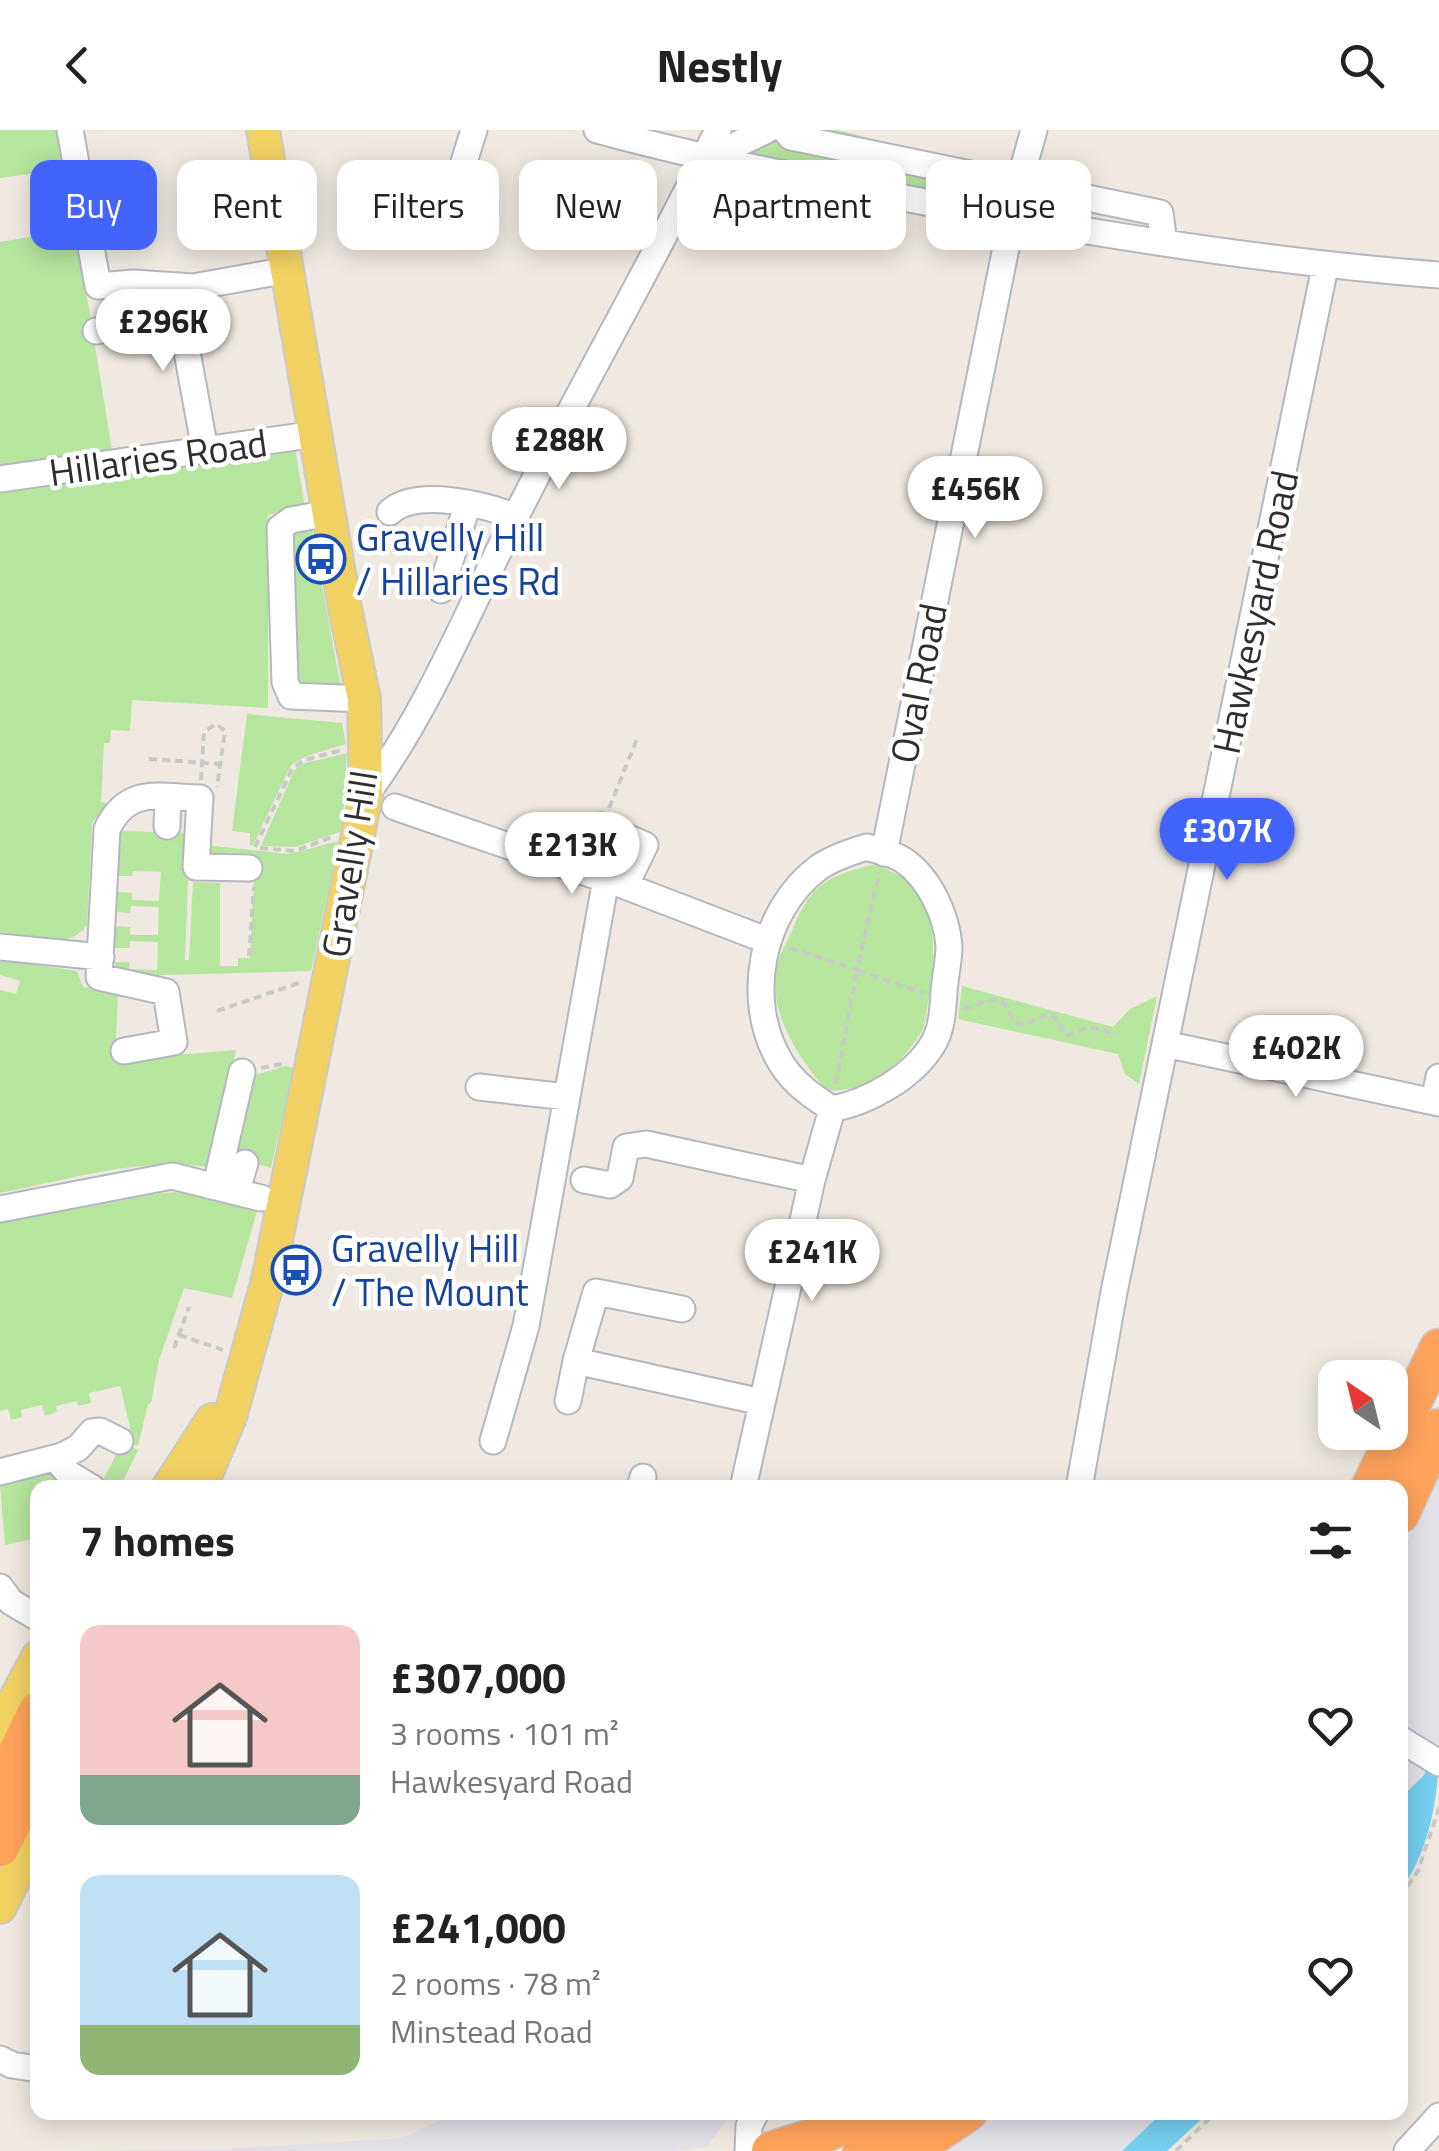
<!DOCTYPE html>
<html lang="en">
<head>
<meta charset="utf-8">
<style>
	:root { --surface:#fff; --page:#f6f6f6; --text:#222; --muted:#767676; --accent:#4264fb }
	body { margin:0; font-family:"Titillium Web",sans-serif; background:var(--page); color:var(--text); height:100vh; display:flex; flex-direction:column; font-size:38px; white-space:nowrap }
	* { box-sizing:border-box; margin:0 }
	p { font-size:32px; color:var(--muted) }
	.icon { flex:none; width:55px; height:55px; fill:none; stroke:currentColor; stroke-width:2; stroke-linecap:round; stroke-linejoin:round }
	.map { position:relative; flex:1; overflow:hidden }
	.panel { position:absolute; left:30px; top:1350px; width:1378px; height:640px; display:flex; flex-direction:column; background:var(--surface); border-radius:20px; box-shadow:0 5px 25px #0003 }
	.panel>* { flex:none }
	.top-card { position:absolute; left:30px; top:30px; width:1380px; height:90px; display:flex; gap:20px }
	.needle { width:65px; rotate:325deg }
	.fabs { position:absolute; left:1318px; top:1230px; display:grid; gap:20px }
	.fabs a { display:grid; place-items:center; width:90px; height:90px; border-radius:20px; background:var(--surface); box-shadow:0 5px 25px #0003; font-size:50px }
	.price { position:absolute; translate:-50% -85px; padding:0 22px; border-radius:35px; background:#fff; color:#222; font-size:32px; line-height:65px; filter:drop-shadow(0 2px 5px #0008) }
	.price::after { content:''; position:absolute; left:50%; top:60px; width:30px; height:22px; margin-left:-15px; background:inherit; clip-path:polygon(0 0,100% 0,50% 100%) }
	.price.active { background:var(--accent); color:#fff }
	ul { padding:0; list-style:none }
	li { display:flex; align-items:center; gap:30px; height:250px; padding:0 50px }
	li span { display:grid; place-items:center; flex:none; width:280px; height:200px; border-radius:20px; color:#555 }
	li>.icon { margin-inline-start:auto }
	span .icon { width:120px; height:120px; fill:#fffc; stroke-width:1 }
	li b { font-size:42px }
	h2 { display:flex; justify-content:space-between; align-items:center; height:120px; padding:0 50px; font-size:42px }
	.tag { padding:0 35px; border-radius:20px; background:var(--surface); box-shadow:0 5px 25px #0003; font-size:35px; line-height:90px }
	.tag.active { background:var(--accent); color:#fff }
	header { display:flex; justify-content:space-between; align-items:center; height:130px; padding:0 50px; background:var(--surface); font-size:45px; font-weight:700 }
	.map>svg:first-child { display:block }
	.industrial { fill:#e3e1e8 }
	.green { fill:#b6e59e }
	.water { fill:#75cff0 }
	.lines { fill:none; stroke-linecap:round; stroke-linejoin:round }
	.minor-casing { stroke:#b4b7c1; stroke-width:29 }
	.major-casing { stroke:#c9c9c9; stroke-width:36 }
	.highway-casing { stroke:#c9c9c9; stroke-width:41 }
	.path { stroke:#c9c9c9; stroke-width:4; stroke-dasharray:8 5; stroke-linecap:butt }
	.minor { stroke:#fff; stroke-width:25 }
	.major { stroke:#f2d163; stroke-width:32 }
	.highway { stroke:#ffa35c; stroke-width:38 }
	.labels { text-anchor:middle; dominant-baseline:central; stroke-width:9; stroke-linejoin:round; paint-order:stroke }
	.street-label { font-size:38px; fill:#2e2e2e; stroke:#fff }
	.transit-label { font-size:38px; fill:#164399; stroke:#fff; text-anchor:start }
</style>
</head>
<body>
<header><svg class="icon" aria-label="back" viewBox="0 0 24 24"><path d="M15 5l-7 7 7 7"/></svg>Nestly<svg class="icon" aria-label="search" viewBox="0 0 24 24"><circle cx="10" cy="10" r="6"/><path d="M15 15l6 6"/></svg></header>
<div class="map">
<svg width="1439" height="2021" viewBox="0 0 1439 2021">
	<rect width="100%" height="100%" fill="#efe9e1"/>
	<path class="industrial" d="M1439,1348V1614L1424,1645L1408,1661L1400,1677V1427Z
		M455,1983H732L707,2016L675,2021H69L225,2019L403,2008Z
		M993,1983H1163L1122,2021H939Z"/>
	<path class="green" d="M0,0H60L66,39L0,48Z
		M746,0H837L944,27L1002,56L993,70L757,31Z
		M76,99L112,320L0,335V112Z
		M295,318L305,377L268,385V578L132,570L130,601L111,600L110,613H104L101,672L108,673L92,693L87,795C68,823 29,804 0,802V363Z
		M311,394L342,564L295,560L292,397Z
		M247,584L342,593L346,614L309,625L291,635L253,715H250V703L232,701Z
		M347,623L342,701L296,717L261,716L294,641L301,634Z
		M120,701L190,703L185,830H189L193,752L220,753V836H238V828H250L255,727L205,724V715L289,724L339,711L311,841L128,846L118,842L114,832H129V839L157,840L158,812L130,811L129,818H114L115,796L130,797V805H158L159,777L131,776L130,783L116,782L117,762L132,763V770L159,771L161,742L133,741L132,746H117Z
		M876,734C885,739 896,743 904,749C939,778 937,833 928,873C926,882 926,895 921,903C901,935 865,964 826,960C799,928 769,884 776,840C778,827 786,814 791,803C812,753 824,747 876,734Z
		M0,829L77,841L83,857L118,862L115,930L236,920L213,1038C142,1026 70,1049 0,1063V860L16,864L20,851L0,845Z
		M962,856L1113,897L1130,879L1157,866L1139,954L1125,944L1118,924L958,889Z
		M286,936L294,938L271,1038L229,1025L251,946Z
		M182,1062L257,1081L232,1168L184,1158L159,1230L151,1273L148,1274L138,1316L129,1312L130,1297L120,1256L89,1263L91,1273L78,1276L77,1271L56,1276L57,1282L45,1286L42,1275L21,1280L22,1287L11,1290L8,1279L0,1281V1093L162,1063Z
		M123,1313L138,1320L120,1357L102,1352L117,1323L120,1324Z
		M55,1340L81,1357L38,1358L37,1408L5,1415L0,1355Z"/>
	<path class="water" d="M1439,1614C1439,1661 1431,1721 1400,1760V1677L1408,1661L1424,1645Z
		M1163,1982L1208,1983L1167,2021H1122Z"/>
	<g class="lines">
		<g class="minor-casing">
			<path id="minor" d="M70,0L98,156L133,153L193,157L288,140
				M597,0C707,30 818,51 930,73C1098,105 1268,132 1439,145
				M785,0L791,7L1160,83L1164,113
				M726,34L738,14L767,0
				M413,94L455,84L464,32L474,0
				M96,201L181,189L205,320
				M0,349L316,304
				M390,382C416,358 485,374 515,387
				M329,383L291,390L280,398L285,552L291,566L364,569
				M441,460L468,373
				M366,665C429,580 469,478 517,384C582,255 654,130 718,0
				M395,677L625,756L766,810
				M167,696L168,667
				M601,696L645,715L625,756
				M867,717C878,721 893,723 903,730C929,747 947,786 949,816C949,831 945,847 944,862C943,879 942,899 933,914C913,947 869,972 832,979C812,966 794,954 781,933C743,871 761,781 818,738C832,728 850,722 867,717Z
				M884,723L1019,53L1034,0
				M0,817L101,827
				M1165,914L1439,973
				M124,921L174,912L166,862L99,847L107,699C128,656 158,667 200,668L196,737L249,738
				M479,957L567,967
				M1434,971L1439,947
				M584,1050L610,1055L620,1048L626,1017L646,1014L812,1050
				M216,1055L242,942
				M237,1060L245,1033
				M0,1079L172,1046L261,1068
				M576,1231L596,1162L682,1179
				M568,1271L576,1231L762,1272
				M493,1311L526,1196L606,749
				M55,1328L69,1344L92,1358
				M0,1342L62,1326L78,1318L92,1302L100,1301L120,1311
				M640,1358L643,1347
				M743,1358L812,1050L832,979
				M1079,1358L1114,1162L1325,137
				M0,1457L11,1472L38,1488
				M1400,1609L1439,1633
				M0,1929L12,1935L38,1939
				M748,2021L749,1996L756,1982
				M1407,2021L1439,1986"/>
		</g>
		<g class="major-casing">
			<path id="major" d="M168,1358L212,1290
				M200,1358L230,1287L268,1150L366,665L364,569L345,478L263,0
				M0,1598L38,1527
				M0,1777L38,1699"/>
		</g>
		<g class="highway-casing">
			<path id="highway" d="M1370,1358L1439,1218
				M1400,1384L1439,1298
				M0,1658L38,1581
				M0,1717L38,1639
				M916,2017L968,1982
				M771,2021L821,2005L869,1982
				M862,2021L888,2010L932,1982"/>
		</g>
		<path class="path" d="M149,629L221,634
			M201,650L204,602L216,594L225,601L217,657
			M609,678L637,609
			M255,717L292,639L304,630L342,620
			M260,718L295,721L332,707
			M790,818L857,840L879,743
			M249,826L254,757
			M964,879L991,870L1002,871L1016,893L1025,895L1046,884L1056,888L1066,906L1089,897L1117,904
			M217,881L302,852
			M261,938L287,933
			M836,954L857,840L923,863
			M179,1205L223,1220
			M174,1218L189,1177
			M1400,1767L1418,1741L1439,1678
			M1176,2021L1216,1982"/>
		<use href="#minor" class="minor"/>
		<use href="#major" class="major"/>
		<use href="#highway" class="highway"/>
	</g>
	<defs>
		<g id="bus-ring" transform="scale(2.5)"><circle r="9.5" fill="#fff" stroke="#1a4fb4" stroke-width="1.5"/><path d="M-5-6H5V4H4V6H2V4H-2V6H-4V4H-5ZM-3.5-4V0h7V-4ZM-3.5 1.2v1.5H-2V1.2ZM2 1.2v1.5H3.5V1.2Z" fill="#1a4fb4"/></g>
	</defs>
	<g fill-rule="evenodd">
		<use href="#bus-ring" x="321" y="429"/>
		<use href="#bus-ring" x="296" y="1140"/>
	</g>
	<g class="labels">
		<g class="street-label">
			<text transform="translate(158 327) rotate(-8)">Hillaries Road</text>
			<text transform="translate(1255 482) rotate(-78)">Hawkesyard Road</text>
			<text transform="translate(918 553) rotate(-79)">Oval Road</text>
			<text transform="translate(349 734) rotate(-81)">Gravelly Hill</text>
		</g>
		<g class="transit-label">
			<text x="356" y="407">Gravelly Hill<tspan x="356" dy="44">/ Hillaries Rd</tspan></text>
			<text x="331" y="1118">Gravelly Hill<tspan x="331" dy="44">/ The Mount</tspan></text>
		</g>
	</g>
</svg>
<div class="fabs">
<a><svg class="needle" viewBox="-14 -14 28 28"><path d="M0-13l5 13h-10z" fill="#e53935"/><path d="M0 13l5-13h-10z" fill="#767676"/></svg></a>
</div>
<b class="price" style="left:163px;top:244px">£296K</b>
<b class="price" style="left:559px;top:362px">£288K</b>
<b class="price" style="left:975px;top:411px">£456K</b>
<b class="price active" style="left:1227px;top:753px">£307K</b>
<b class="price" style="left:572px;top:767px">£213K</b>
<b class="price" style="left:1296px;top:970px">£402K</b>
<b class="price" style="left:812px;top:1174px">£241K</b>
<div class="top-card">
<a class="tag active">Buy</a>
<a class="tag">Rent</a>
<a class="tag">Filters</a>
<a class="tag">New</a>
<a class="tag">Apartment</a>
<a class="tag">House</a>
</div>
<section class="panel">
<h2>7 homes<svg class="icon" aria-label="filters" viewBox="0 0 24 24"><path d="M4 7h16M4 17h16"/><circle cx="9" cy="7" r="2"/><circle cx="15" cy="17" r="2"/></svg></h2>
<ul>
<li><span style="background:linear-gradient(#f6c9c9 75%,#7fa58c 0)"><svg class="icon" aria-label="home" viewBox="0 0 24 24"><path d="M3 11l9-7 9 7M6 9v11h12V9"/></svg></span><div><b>£307,000</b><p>3 rooms · 101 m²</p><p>Hawkesyard Road</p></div><svg class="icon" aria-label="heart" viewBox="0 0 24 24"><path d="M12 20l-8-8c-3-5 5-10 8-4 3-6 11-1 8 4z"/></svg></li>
<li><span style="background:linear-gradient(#bfe0f5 75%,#8fb573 0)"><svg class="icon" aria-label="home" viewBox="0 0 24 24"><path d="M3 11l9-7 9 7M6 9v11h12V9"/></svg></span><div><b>£241,000</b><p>2 rooms · 78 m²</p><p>Minstead Road</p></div><svg class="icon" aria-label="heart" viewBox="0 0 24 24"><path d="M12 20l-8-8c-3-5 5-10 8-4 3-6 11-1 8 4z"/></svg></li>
</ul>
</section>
</div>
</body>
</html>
